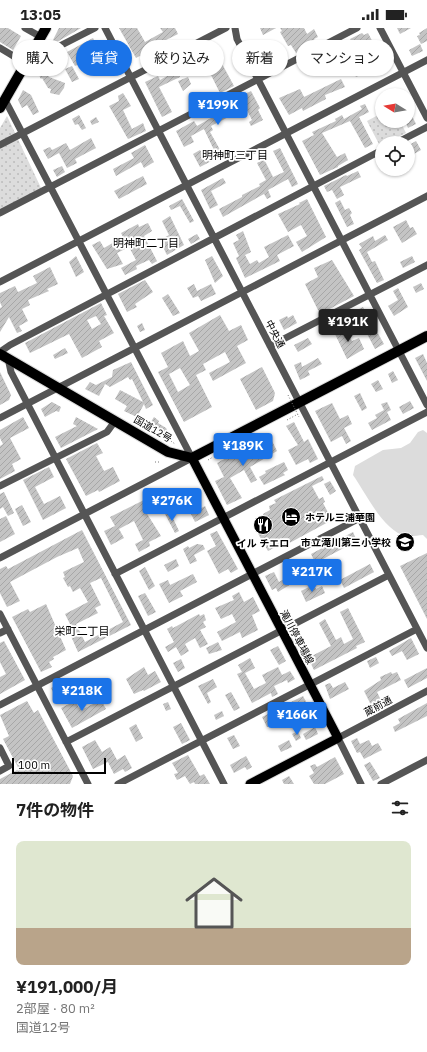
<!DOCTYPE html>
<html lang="ja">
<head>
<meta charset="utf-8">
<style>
	:root { --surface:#fff; --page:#f2f2f2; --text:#222; --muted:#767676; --line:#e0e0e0; --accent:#1a73e8 }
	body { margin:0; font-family:"IBM Plex Sans","Noto Sans JP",sans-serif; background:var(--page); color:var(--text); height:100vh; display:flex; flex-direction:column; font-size:15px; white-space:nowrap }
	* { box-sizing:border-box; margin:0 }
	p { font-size:13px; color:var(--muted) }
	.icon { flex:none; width:22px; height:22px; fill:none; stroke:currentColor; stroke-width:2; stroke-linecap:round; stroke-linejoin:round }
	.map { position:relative; height:756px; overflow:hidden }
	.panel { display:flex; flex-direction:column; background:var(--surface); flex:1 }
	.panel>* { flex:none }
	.banner { position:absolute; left:12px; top:12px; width:403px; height:36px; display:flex; gap:8px }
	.needle { width:26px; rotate:281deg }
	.buttons { position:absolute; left:375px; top:60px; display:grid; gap:8px }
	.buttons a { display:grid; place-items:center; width:40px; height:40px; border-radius:50%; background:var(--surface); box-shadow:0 1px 3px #0004; font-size:20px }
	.scale { position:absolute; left:12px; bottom:10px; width:94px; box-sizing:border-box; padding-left:4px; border:2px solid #000; border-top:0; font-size:11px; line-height:14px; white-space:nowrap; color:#000; -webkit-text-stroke:3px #fff; paint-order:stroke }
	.price { position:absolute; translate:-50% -34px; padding:0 9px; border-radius:4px; background:var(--accent); color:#fff; font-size:13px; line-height:26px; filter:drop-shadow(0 1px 2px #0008) }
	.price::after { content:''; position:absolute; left:50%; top:24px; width:12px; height:9px; margin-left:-6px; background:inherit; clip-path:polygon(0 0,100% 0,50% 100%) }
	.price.selected { background:#222; color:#fff }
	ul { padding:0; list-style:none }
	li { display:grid; align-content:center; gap:8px; height:212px; padding:0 16px }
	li+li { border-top:1px solid var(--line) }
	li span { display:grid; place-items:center; height:124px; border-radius:8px; color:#555 }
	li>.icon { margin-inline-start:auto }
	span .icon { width:72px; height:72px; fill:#fffc; stroke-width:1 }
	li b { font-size:17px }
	h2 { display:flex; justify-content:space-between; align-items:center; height:48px; padding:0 16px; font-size:17px }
	.chip { padding:0 14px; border-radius:18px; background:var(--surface); box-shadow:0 1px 3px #0004; font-size:14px; line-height:36px }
	.chip.selected { background:var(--accent); color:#fff }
	.status { display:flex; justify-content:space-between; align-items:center; height:28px; padding:0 20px; background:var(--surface); direction:ltr }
	.status svg { height:11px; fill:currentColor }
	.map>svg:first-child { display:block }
	.grass { fill:url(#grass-dots) }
	.pitch { fill:#dcdcdc }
	.building { fill:url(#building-hatch); fill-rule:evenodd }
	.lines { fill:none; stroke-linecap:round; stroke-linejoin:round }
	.major-casing { stroke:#dbdbdb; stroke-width:11 }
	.highway-casing { stroke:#dbdbdb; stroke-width:12 }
	.path { stroke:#777; stroke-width:1; stroke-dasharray:1 2; stroke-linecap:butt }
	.minor { stroke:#555; stroke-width:7 }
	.major { stroke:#000; stroke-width:9 }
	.highway { stroke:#000; stroke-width:10 }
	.path-bridge { stroke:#777; stroke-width:1; stroke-dasharray:1 2; stroke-linecap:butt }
	.labels { text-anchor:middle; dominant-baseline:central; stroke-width:3.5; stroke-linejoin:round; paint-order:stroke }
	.street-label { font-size:10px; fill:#000; stroke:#fff }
	.poi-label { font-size:10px; font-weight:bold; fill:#000; stroke:#fff; text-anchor:start }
	.neighbourhood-label { font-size:11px; fill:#000; stroke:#fff }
</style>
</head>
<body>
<div class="status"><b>13:05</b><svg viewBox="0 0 49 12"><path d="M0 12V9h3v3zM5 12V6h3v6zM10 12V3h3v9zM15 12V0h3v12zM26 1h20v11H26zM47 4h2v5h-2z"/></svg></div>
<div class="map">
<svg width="427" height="756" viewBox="0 0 427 756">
	<defs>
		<pattern id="grass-dots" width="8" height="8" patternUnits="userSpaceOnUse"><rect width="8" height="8" fill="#dcdcdc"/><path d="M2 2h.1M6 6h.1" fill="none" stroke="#bbb" stroke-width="1.8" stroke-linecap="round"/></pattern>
		<pattern id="building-hatch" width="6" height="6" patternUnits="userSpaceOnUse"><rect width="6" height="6" fill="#c4c4c4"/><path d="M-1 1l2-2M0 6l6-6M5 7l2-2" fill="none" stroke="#a7a7a7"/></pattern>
	</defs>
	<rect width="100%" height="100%" fill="#fff"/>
	<path class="grass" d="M382,85V93H400L406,105L386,115H382L380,118L367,93Z
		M7,88L42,162L0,183V100Z"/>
	<path class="pitch" d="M423,402L427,405V511L423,507C418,507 412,509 407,508C384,505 366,465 353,447L355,438L383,422L401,420L410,415L418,404Z"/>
	<path class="building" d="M0,0H8L21,8L13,22L0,14Z
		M59,0H81L50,18Z
		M119,0H137L145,14L163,4L160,0H175L178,6L166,12L170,19L155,25L153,21L136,30Z
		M260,0H276L263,7Z
		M280,0H304L307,6L314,1L318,9L314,11L316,15L296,25L291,17L288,18L280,4L282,3Z
		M397,0H411L400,6Z
		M427,0V13L421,16L417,8L420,7L419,5Z
		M362,5L364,7L368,5L378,24L362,33L350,11Z
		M93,10L98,20L89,24L93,34L89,36L87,32L75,38L67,24Z
		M420,16L423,23L412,28L409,22Z
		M103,18L107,26L103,28L99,20Z
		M332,25L339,38L328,43L322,31Z
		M104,29L108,37L94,44L90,37Z
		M220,32L234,58L220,65L207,39Z
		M357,34L363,46L356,49L350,38Z
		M386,34L389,40L384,42L381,37Z
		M72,38L79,51L72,54L65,41Z
		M175,39L180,49L159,59L172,84L162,89L145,54L158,48L160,52L171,46L169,42Z
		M45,41L49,49L65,55L64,60L59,67L50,65L51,61L48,60L42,50L41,51L38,45Z
		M188,49L191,56L183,63L178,53Z
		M341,51L345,59L325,67L326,71L303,83L302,80L289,87L279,70L300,61L304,69Z
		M23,62L31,67L39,84L33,87L27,77L22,80L18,72Z
		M251,63L260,80L258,82L263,92L251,98L249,94L252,92L246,80L211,98L213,102L210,104L223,127L200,139L193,126L200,122L203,127L214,122L204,101L191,108L194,114L184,119L176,103L194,93L197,98L211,90L209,85L234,73L236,78L246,73L243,67Z
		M123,65L131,78L123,82L132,101L143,95L146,103L128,111L109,78L119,73L118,68Z
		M365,76L369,84L359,89L373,116L365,120L350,93L322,105L337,129L345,125L348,132L338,138V139L320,147L302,113L314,107L312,104L336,93L335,91L342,87L344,91L362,81L360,78Z
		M408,80L416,96L408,100L405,93H408Z
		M79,87L86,100L82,102L78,96L75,97L72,91Z
		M96,89L99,94L92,97L90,93Z
		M91,110L96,120L75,131L77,135L67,140L59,125L48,131L43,122L50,119L52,122L66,115L70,122Z
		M416,113L421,122L414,126L409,117Z
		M145,117L154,134L144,140L141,134L116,148L113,141L134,130L131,125Z
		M280,120L298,156L292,159L288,151L268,162L271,169L267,171L264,166L223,189L219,181L242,169V167L260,158L259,156L266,152L257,135L264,131L273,149L284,144L273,123Z
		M62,138L65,144L57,149L53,142Z
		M358,143L361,149L340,159L344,167L337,171L332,162L327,164L324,158L346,147L347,148Z
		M143,148L147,156L119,171L114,163Z
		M223,150L226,155L211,163L218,177L210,181L201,162Z
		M182,171L194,193L190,195L180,178L171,182L169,178Z
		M307,171L326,209L302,224L296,214L307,208L301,197L288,204L278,186L300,176L299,175Z
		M340,172L345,182L349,180L352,185L350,187L354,196L347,199L335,175Z
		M170,188L184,217L167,227L161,215L163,214L162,211L169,207L162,193Z
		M406,192L410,200L413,199L417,206L402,215L393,199Z
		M148,195L152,203L144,208L157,233L152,236L149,232L136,238L137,241L125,247L121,240L136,232L129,219L117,225L123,236L107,241L92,217L100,213L104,220L123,209L121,205L138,196L139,199Z
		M243,203L251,224L245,227L250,236L257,232L259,235L269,229L264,219L288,207L294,218L277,227L280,233L245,250L236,230L239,228L233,215L239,212L236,207Z
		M197,206L200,211L191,216L188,211Z
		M385,207L388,212L367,224L372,234L375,233L384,252L377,255L359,222L362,220L359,216L373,208L375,213Z
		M76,228L84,244L76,249L69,234Z
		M212,228L223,248L215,255L205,232Z
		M412,228L415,234L403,240L400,234Z
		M332,232L354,268L320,286L305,256L318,249L314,240Z
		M50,239L58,256L47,261L49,263L28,272L30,277L22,281L28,293L19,298L22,303L17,305L9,289L0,304V280L2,279L0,274V265L15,258L18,264L37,255L33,248Z
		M145,252L153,264L135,276L137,279L127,284L118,266Z
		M421,255L424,261L416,265L413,259Z
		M194,256L197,263L211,256L216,266L201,273L198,268L193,270L187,260Z
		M398,260L408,279L394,288L388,278L398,272L393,263Z
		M168,266L180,285L173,288L162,270Z
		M101,275L107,287L104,288L114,305L99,313L102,319L82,330L69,306L30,325L25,315ZM96,288L101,296L92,301L87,292Z
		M363,279L384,316L375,321L355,283Z
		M220,287L229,303L241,297L248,312L237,318L246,335L213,353L209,345L230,334L225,324L203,336L206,342L196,347L212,379L184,394L158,344L168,339L161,325L183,313L190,328L199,323L189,305ZM180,340L190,357L178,364L169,346Z
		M293,287L297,295L284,302L279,292L287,288L288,290Z
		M142,295L145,302L140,304L137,298Z
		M342,297L352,313L359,310L364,321L347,331L333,302Z
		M308,310L312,316L298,324L294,317Z
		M65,320L68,325L55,331L53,327Z
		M423,326L427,335V353L415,330Z
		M318,330L322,336L308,343L310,347L300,352L294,337L301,334L302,339Z
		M131,334L153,377L146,381L144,376L137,389L124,383L127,378L115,371L120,362L143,374L132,351L130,352L128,349L110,359L105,356L99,368L85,361L90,354L96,357L112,349L113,342Z
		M262,339L275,365L273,373L256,382L240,351Z
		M393,343L398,352L392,355L388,346Z
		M0,344L11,367L9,372L0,377Z
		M378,352L383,361L376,364L371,356Z
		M360,365L367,380L362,383L354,368Z
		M410,373L414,380L403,386L399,379Z
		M52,374L61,379L59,384L56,383L45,389L41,381Z
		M387,374L391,382L387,384L391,392L372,402L368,395L377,390L375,387L384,382L381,376Z
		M332,375L340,391L348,387L352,396L344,400L351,413L346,416L342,408L331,414L315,383Z
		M23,389L29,400L10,410L21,431L12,436L15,443L0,451V418L3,416L0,410V402Z
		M76,389L98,401L61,420L55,409L77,398L73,396Z
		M154,389L159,393L158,395L166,400L172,411L149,397Z
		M294,394L304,414L308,411L318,431L310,435L308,431L296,437L288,422L298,417L286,398Z
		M269,407L277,423L250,439L257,452L251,455L244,442L230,450L242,470L227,477L215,453L224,449L217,435Z
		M97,415L103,425L96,428L104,443L113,439L120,453L99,464L98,462L86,468L66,431Z
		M284,434L288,442L283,445L285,447L264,457L259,449L266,445L265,443Z
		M49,439L54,449L35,459L44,476L60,468L66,480L43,492L23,452Z
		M322,448L324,452L312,458L319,471L323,469L325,474L323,475L332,492L282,519L281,516L268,523L256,502L268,496L263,486L270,482L269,478L276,475L274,472Z
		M330,453L336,463L330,467L324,456Z
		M162,463L169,481L165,484L158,474L144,481L161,508L149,514L150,518L139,524L135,516L143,512L134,493L119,501L124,510L111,517L104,503L115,498L110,489Z
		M4,464L14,485L8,488L3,479L0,481V466Z
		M22,477L31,494L23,498L15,481Z
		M205,478L209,487L195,494L191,486Z
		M170,484L179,503L175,505L165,486Z
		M6,488L15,506L0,514V491Z
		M82,502L131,597L78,624L70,606L74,604L65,586L88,574L80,560L73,564L70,558L68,559L63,550L65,549L63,544L84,534L78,520L57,529L10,554L20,573L7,579L0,565V541L6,538L8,541ZM101,550L123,594L85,614L76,596L98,585L95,580L101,577L90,555Z
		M217,503L238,541L231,545L228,541L219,546L207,523L216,518L210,506Z
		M353,504L357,513L323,531L326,538L316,544L315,541L300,548L301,550L278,564L276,560L272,562L265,548L274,544L279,554L288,549L287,546L290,544L288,540L303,533L306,538L315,534L311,526Z
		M197,516L203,517L205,521L194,527L197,533L190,536L183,521L188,518L189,520Z
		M427,525V591L400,538Z
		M176,531L179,538L168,544L164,537Z
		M370,536L374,544L344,560L340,552Z
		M145,539L155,558L149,562L139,543Z
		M193,546L197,554L180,563L183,568L169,575L159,556L168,552L170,557Z
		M322,558L325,565L306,574L301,563L309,559L310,561L315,559L316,561Z
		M239,564L244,574L253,569L260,583L252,587L258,602L242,610L240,604L222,613L217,604L236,594L232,586L221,591L215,580L234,572L232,568Z
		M145,565L156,584L148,588L138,568Z
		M46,576L66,622L53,629L54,631L49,634L52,639L41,644L12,589L28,581L30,584Z
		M348,580L365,614L356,618L357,620L314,642L308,630L331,618L319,595L325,591L336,612L341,609L344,616L353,611L340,584Z
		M199,586L200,588L204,586L206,592L203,594L206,599L200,602L208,616L200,620L195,610L185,616L189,623L181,628L176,619L168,624L165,619L174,614L167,601L172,598L173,600Z
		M411,610L419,626L407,632L402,623L392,628L389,623Z
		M4,613L25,652L0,666V649L6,646L0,634V615Z
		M218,614L222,622L209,626L206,620Z
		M278,618L286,633L279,637L270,622Z
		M376,629L379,635L370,640L367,633Z
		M250,630L255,640L245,645L254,661L266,655L262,647L278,639L282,647L290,643L295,651L288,655L287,652L274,658L278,666L272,669L271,665L252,675L237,646L242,644L238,637Z
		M181,631L185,640L178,644L173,635Z
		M144,639L148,647L155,643L161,654L144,663L143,662L134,666L126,651Z
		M427,640V650L408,660L404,652Z
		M391,644L392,646L397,644L401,652L377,664L382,674L372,679L364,663L381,652L380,649Z
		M213,651L217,659L207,665L211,674L208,676L198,658Z
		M62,654L64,657L67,655L69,660L55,668L51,660Z
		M345,654L349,661L330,671L325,657L330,655L333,660Z
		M231,664L240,680L234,683L225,667Z
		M303,668L315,691L308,695L301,681L296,684L291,674Z
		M101,672L106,681L72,700L61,680L75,673L79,680L81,678L83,681Z
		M27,673L34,685L38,682L73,748L70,756H0V751L19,741L3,711L9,708L0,687Z
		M168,674L171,681L166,683L163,676Z
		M427,675V688L395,704L393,699L400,695L398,691Z
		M222,683L224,688L216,692L214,687Z
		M274,683L279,693L267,699L262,689Z
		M181,695L190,712L182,716L173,699Z
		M136,696L143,710L136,714L129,700Z
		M315,699L318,706L306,712L303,706Z
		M298,703L301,710L296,713L292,706Z
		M234,707L240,718L233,721L227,710Z
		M357,710L360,716L369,712L372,718L378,715L382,722L364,731L360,724L357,725L351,713Z
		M95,712L102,724L110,719L117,732L125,727L132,740L125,744L123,741L114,746L108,734L93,741L82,719Z
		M289,712L292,719L281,724L278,718Z
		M188,727L200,748L204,746L210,756H195L194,754L190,756L185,748L177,752L174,746L178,745L172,735Z
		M246,728L252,739L247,742L245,739L234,745L230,737Z
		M335,729L344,746L325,756H314L309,748L314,745L310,738L315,736L317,739Z
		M370,734L380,750L373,753L364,737Z
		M289,748L294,756H284L282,752Z"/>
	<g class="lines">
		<g class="major-casing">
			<path id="major" d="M192,430L338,710L250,756"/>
		</g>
		<g class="highway-casing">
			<path id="highway" d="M0,80L46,0
				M0,326L168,424L192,430L427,308"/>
		</g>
		<path class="path" d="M287,392L298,386
			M171,413L175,416
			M208,432L213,429
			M155,434H160"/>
		<path class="minor" d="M25,0L41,9
			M105,0L427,620
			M235,0L237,11L427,377
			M380,0L427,90
			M0,20L25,35
			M34,21L46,25L95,0
			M396,115L427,99
			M0,117L226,0
			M0,185L357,0
			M0,254L427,32
			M270,318L427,237
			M0,324L10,317L382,122
			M8,330L11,344L224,756
			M0,390L427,168
			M0,458L107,404L115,393
			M0,530L192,430L5,72
			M115,546L427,384
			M0,586L88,756
			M0,605L8,601
			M0,677L360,490
			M66,714L389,547
			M0,720L9,738L0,743
			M118,756L417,601
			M361,756L338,710L427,663
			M381,756L427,732"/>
		<use href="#major" class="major"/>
		<use href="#highway" class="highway"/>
		<path class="path-bridge" d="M288,367L299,389"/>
	</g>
	<defs>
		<g id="hotel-disc" transform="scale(1)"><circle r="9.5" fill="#000" stroke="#fff"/><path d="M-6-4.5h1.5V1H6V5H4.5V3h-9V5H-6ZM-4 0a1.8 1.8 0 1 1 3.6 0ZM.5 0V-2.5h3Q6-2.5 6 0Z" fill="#fff"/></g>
		<g id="restaurant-disc" transform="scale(1)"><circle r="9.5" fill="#000" stroke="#fff"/><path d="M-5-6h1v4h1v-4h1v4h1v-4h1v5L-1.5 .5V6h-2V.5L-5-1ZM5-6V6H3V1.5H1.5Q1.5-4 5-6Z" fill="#fff"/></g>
		<g id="school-disc" transform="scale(1)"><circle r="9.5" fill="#000" stroke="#fff"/><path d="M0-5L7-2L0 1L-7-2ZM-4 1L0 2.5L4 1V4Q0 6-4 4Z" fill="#fff"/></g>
	</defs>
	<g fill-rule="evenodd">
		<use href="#hotel-disc" x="291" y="489"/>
		<use href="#restaurant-disc" x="263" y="497"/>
		<use href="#school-disc" x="405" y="514"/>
	</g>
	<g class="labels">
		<g class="street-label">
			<text transform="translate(275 306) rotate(63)">中央通</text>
			<text transform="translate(153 401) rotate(30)">国道12号</text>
			<text transform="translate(297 609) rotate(62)">滝川停車場線</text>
			<text transform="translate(378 678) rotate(-28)">蔵前通</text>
		</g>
		<g class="poi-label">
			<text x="305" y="489">ホテル三浦華園</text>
			<text x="391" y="514" text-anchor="end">市立滝川第三小学校</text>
			<text x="263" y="515" text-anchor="middle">イル チエロ</text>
		</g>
		<g class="neighbourhood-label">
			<text x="235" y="127">明神町三丁目</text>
			<text x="146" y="215">明神町二丁目</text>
			<text x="82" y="603">栄町二丁目</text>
		</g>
	</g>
</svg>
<div class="buttons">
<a><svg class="needle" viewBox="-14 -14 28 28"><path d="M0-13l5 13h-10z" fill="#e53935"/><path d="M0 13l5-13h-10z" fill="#767676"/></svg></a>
<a><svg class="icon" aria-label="locate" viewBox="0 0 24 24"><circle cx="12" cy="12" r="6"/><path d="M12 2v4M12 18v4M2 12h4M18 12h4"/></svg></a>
</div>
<div class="scale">100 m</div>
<b class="price" style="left:218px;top:98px">¥199K</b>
<b class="price selected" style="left:348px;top:315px">¥191K</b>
<b class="price" style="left:243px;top:439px">¥189K</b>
<b class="price" style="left:172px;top:494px">¥276K</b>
<b class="price" style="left:312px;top:565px">¥217K</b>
<b class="price" style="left:82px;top:684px">¥218K</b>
<b class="price" style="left:297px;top:708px">¥166K</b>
<div class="banner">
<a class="chip">購入</a>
<a class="chip selected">賃貸</a>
<a class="chip">絞り込み</a>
<a class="chip">新着</a>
<a class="chip">マンション</a>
</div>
</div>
<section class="panel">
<h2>7件の物件<svg class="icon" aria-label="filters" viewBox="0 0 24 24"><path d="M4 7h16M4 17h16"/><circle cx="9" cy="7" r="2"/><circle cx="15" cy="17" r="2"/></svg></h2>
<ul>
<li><span style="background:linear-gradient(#dfe7d0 70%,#b9a48a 0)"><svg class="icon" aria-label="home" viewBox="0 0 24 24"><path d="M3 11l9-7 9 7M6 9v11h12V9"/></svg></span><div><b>¥191,000/月</b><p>2部屋 · 80 m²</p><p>国道12号</p></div></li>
</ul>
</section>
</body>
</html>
